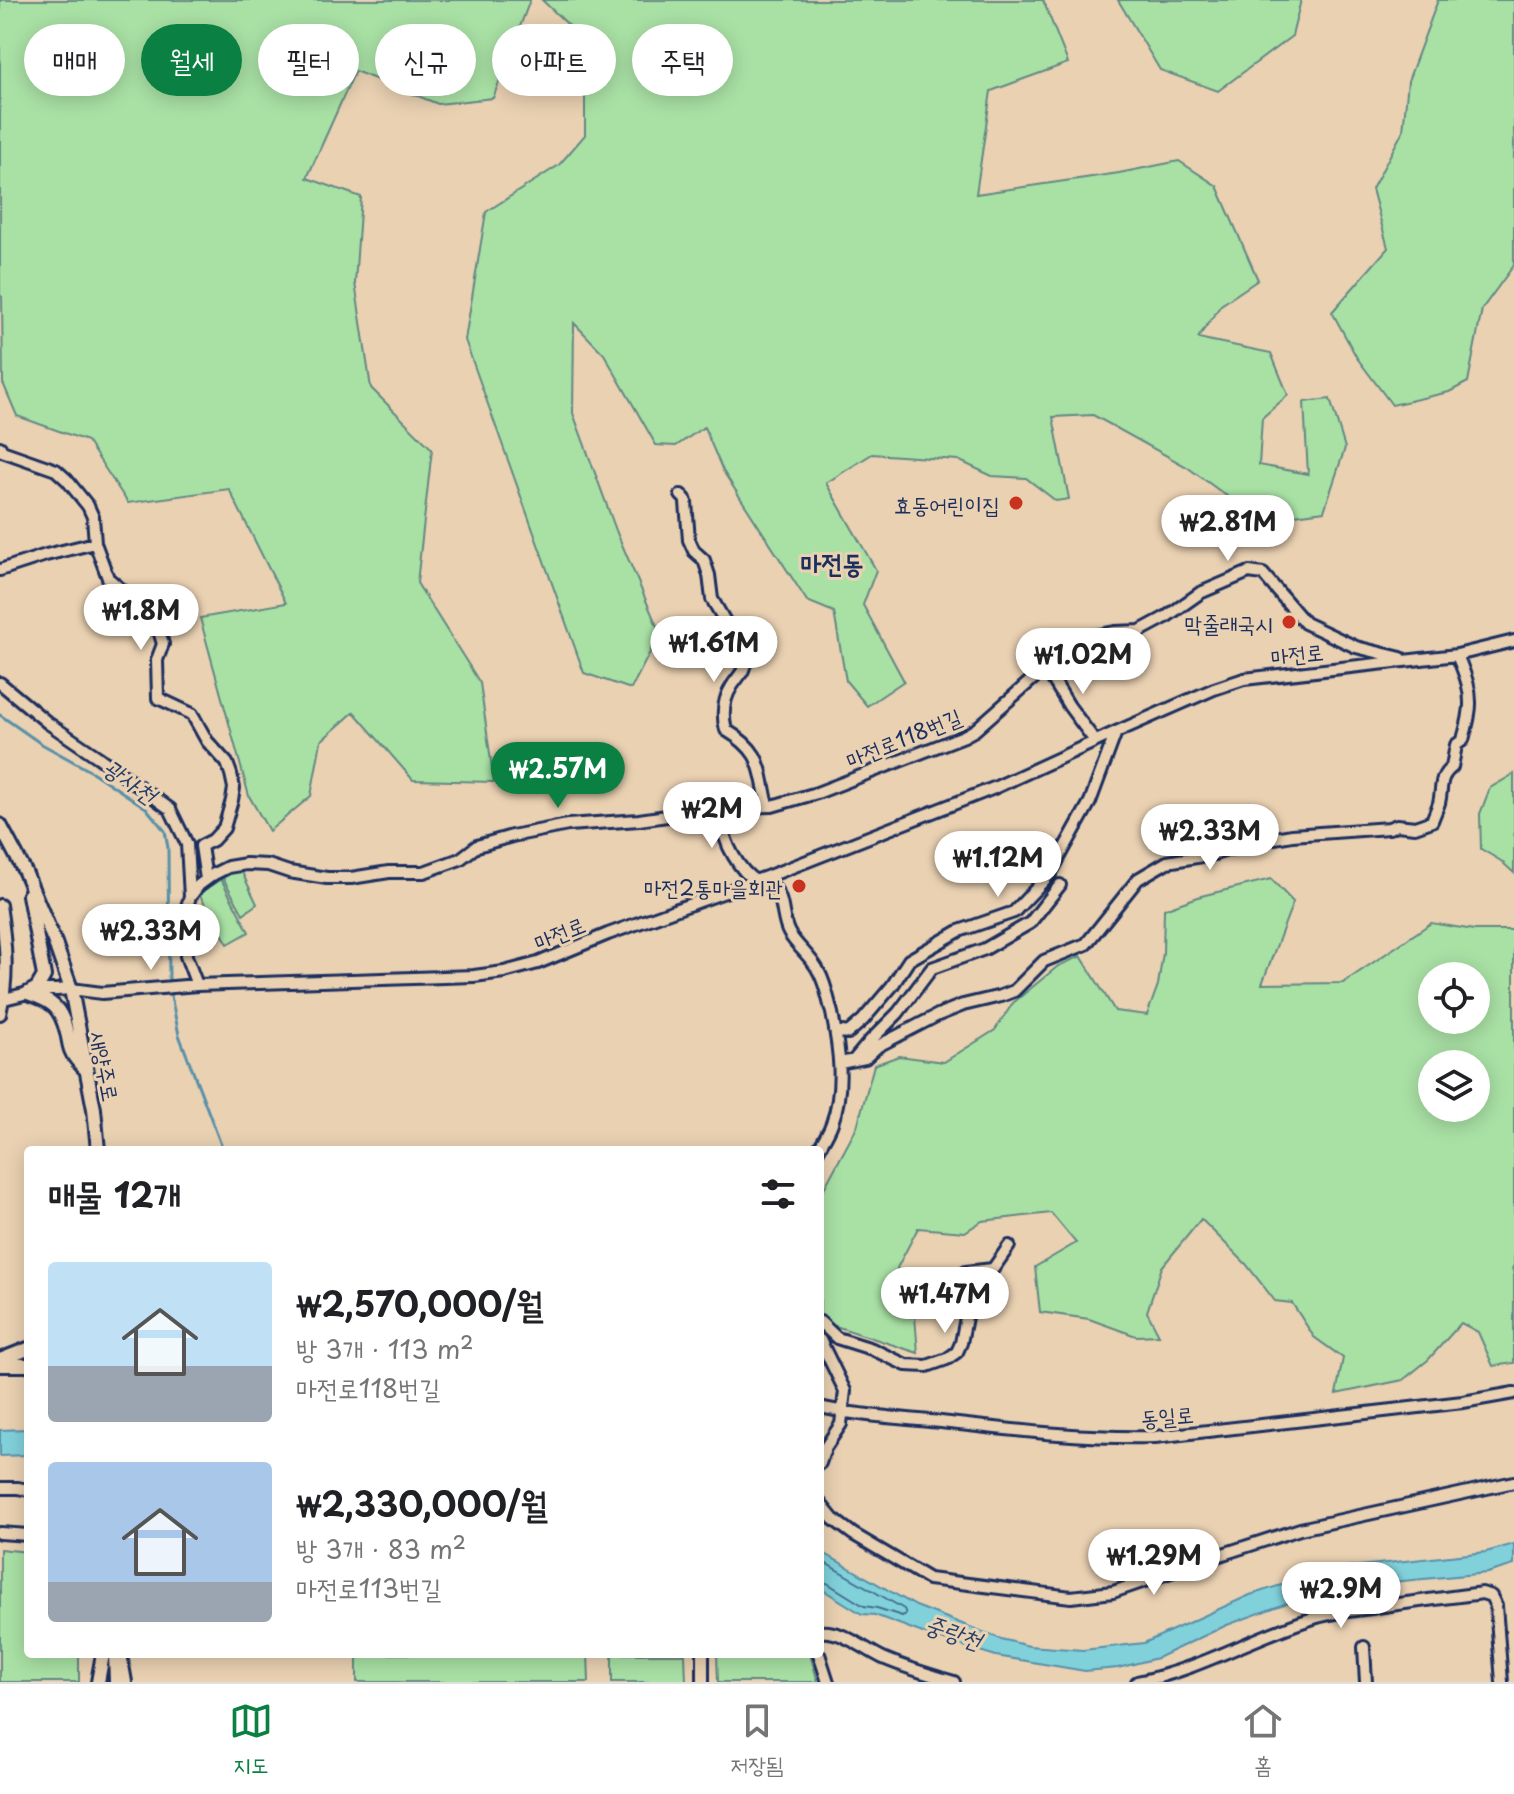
<!DOCTYPE html>
<html lang="ko">
<head>
<meta charset="utf-8">
<style>
	:root { --surface:#fff; --page:#f2f2f2; --text:#202124; --muted:#757577; --line:#e0e0e0; --accent:#0b8043 }
	body { margin:0; font-family:"Playpen Sans","Poor Story",sans-serif; background:var(--page); color:var(--text); height:100vh; display:flex; flex-direction:column; font-size:30px; white-space:nowrap }
	* { box-sizing:border-box; margin:0 }
	p { font-size:26px; color:var(--muted) }
	.icon { flex:none; width:44px; height:44px; fill:none; stroke:currentColor; stroke-width:2; stroke-linecap:round; stroke-linejoin:round }
	.map { position:relative; flex:1; overflow:hidden }
	.side { position:absolute; left:24px; top:1146px; width:800px; height:512px; display:flex; flex-direction:column; background:var(--surface); border-radius:8px; box-shadow:0 4px 20px #0003 }
	.side>* { flex:none }
	.banner { position:absolute; left:24px; top:24px; width:800px; height:72px; display:flex; gap:16px }
	.controls { position:absolute; left:1418px; top:962px; display:grid; gap:16px }
	.controls a { display:grid; place-items:center; width:72px; height:72px; border-radius:50%; background:var(--surface); box-shadow:0 4px 20px #0003; font-size:40px }
	.price { position:absolute; translate:-50% -68px; padding:0 18px; border-radius:28px; background:#fff; color:#222; font-size:26px; line-height:52px; filter:drop-shadow(0 2px 4px #0008) }
	.price::after { content:''; position:absolute; left:50%; top:48px; width:24px; height:18px; margin-left:-12px; background:inherit; clip-path:polygon(0 0,100% 0,50% 100%) }
	.price.active { background:var(--accent); color:#fff }
	ul { padding:0; list-style:none }
	li { display:flex; align-items:center; gap:24px; height:200px; padding:0 24px }
	li span { display:grid; place-items:center; flex:none; width:224px; height:160px; border-radius:8px; color:#555 }
	li>.icon { margin-inline-start:auto }
	span .icon { width:96px; height:96px; fill:#fffc; stroke-width:1 }
	li b { font-size:34px }
	h2 { display:flex; justify-content:space-between; align-items:center; height:96px; padding:0 24px; font-size:34px }
	.pill { padding:0 28px; border-radius:36px; background:var(--surface); box-shadow:0 4px 20px #0003; font-size:28px; line-height:72px }
	.pill.active { background:var(--accent); color:#fff }
	.menu { display:flex; justify-content:space-around; align-items:center; height:112px; border-top:2px solid var(--line); background:var(--surface); font-size:22px; color:var(--muted) }
	.menu a { display:grid; justify-items:center; gap:4px }
	.menu .active { color:var(--accent) }
	.map>svg:first-child { display:block }
	.green { fill:#a9e1a5; stroke:#628882; stroke-width:2; fill-rule:evenodd }
	.water { fill:#81d1db; stroke:#5890a9; stroke-width:2 }
	.lines { fill:none; stroke-linecap:round; stroke-linejoin:round }
	.shore { stroke:#447090; stroke-width:2 }
	.stream { stroke:#5890a9; stroke-width:3 }
	.minor-casing { stroke:#1b2f5e; stroke-width:16 }
	.major-casing { stroke:#1b2f5e; stroke-width:18 }
	.minor { stroke:#ead1b2; stroke-width:10 }
	.major { stroke:#ead1b2; stroke-width:12 }
	.poi-dot { fill:#c8321e; stroke:#ead1b2; stroke-width:3 }
	.labels { text-anchor:middle; dominant-baseline:central; stroke-width:6; stroke-linejoin:round; paint-order:stroke }
	.poi-label { font-size:22px; fill:#1b2f5e; stroke:#ead1b2; text-anchor:end }
	.street-label { font-size:22px; fill:#1b2f5e; stroke:#ead1b2 }
	.water-label { font-size:24px; font-style:italic; fill:#253f6a; stroke:#ead1b2 }
	.quarter-label { font-size:26px; font-weight:bold; fill:#1b2f5e; stroke:#ead1b2 }
</style>
</head>
<body>
<div class="map">
<svg width="1514" height="1682" viewBox="0 0 1514 1682">
	<rect width="100%" height="100%" fill="#ead1b2"/>
	<filter id="ink" filterUnits="userSpaceOnUse"><feTurbulence type="fractalNoise" baseFrequency=".0125" numOctaves="2"/><feDisplacementMap in="SourceGraphic" scale="16" xChannelSelector="R" yChannelSelector="G"/><feConvolveMatrix kernelMatrix="1 2 1 2 8 2 1 2 1" color-interpolation-filters="sRGB"/></filter>
	<g filter="url(#ink)">
		<path class="green" d="M0,0H530L493,98L438,104L355,71L307,178L361,197L355,283L371,388L432,449L417,583L480,683L494,782L413,780L354,712L321,741L311,796L269,831L249,796L200,618L286,603L229,489L128,503L87,441L17,416L3,383L2,297L0,295Z
			M542,0H1043L1068,63L991,91L976,194L1119,173L1179,161L1217,186L1258,280L1221,305L1198,338L1271,353L1288,395L1262,418L1259,465L1308,474L1304,402L1330,399L1345,448L1324,511L1280,517L1231,499L1187,467L1093,415L1053,417L1069,499L1056,501L1026,478L992,476L958,460L872,454L826,483L876,570L863,605L904,681L867,706L846,681L834,612L807,601L723,471L704,427L676,446L656,445L604,354L574,323L573,413L617,533L660,633L631,689L584,673L465,340L486,212L559,165L585,135V81L580,36Z
			M1118,0H1301L1292,36L1218,91L1160,70Z
			M1438,0H1514V265L1482,309L1468,382L1449,392L1392,405L1357,358L1332,312L1388,248L1372,189L1403,131L1408,81Z
			M1514,774V873L1501,861L1481,849L1480,814L1490,788Z
			M240,868L257,904L243,914L223,878Z
			M221,879L249,932L228,944L199,894Z
			M1271,879L1293,902L1262,984L1343,983L1431,923L1474,930H1514V1265L1512,1269L1514,1272V1363L1493,1366L1478,1332L1461,1323L1428,1360L1403,1380L1336,1394L1343,1358L1314,1337L1292,1303L1275,1301L1246,1264L1201,1219L1162,1267L1147,1312L1159,1335L1136,1336L1089,1319L1040,1312L1035,1267L1076,1243L1051,1213L982,1221L965,1232L918,1228L897,1268L914,1304L918,1353L823,1322L820,1318V1196L857,1127L874,1065L899,1056L944,1062L995,1030L1013,1003L1058,966L1081,956L1115,1011L1147,1015L1158,985L1163,953L1164,909L1201,896ZM1432,976H1476V1020H1432ZM1432,1064H1476V1108H1432Z
			M0,1549L28,1552V1654H79V1682H0Z
			M357,1654H588L589,1682H357Z
			M612,1654H685L686,1682H612Z
			M717,1654H810L818,1682H718Z"/>
		<path class="water" d="M28,1429V1455L0,1456V1430Z
			M1514,1544V1565L1487,1573L1350,1586L1298,1599L1227,1625L1157,1658L1118,1668L1085,1671L996,1656L928,1635L875,1615L862,1614L820,1588V1551L916,1606L1001,1639L1029,1646L1083,1650L1144,1643L1250,1595L1309,1576L1351,1567L1486,1552Z"/>
		<g class="lines">
			<path class="shore" d="M820,1560L904,1609L906,1614L902,1616L877,1608L864,1606L827,1583L820,1582"/>
			<path class="stream" d="M0,715L40,743L92,772L146,808L165,831L168,848L169,984
				M170,991L179,1035L223,1150"/>
			<g class="minor-casing">
				<path id="minor" d="M0,447L2,451L56,470L67,480L88,506L93,517L95,543L108,578L149,614L157,624L163,644L157,660L158,698L192,714L207,741L227,763L231,774L234,788L232,800L224,828L213,840L201,846L206,879
					M681,495L685,499L686,502L689,540L694,551L704,560L709,575L712,599L731,632L746,637C746,648 748,660 743,670C740,676 735,681 732,686C723,700 722,715 726,730C763,752 759,767 768,806
					M0,570L46,555L95,543
					M1046,668L1069,706L1095,741
					M0,683L48,723L98,757L170,809L187,844L190,897
					M730,807C728,812 724,819 723,824C723,842 740,872 756,881C761,884 768,883 773,887C785,899 781,919 789,933C797,947 812,957 819,972C826,985 828,999 832,1013C839,1048 845,1088 832,1123C829,1132 823,1141 818,1150
					M0,905C6,943 9,977 0,1014
					M197,985L186,956L185,912L190,897L199,885L214,874L228,867L246,864L268,865L289,872L327,878H351L389,872H424L460,859L477,846L512,836L568,825L639,820L730,807L772,806L817,793L964,736L975,730L1069,647L1094,636L1115,632L1140,631L1166,617L1200,593L1249,572L1263,574L1305,623L1356,647L1401,658
					M4,999L40,990H56L71,989L102,993L197,985L474,976L504,972L538,963L608,934L769,876L994,788L1116,732L1214,689L1244,679L1457,655L1514,641
					M835,1031L848,1033L863,1020L892,986L909,960L959,931L1014,912L1050,874L1090,802L1116,732
					M854,1060L870,1041L898,1013L932,968L985,949L1030,923L1060,885
					M840,1063L865,1058L878,1046L938,1015L963,1005L1001,996L1014,991L1044,961L1086,944L1138,879L1167,862L1214,854L1252,842L1292,835L1389,828L1397,825L1415,827L1432,821C1434,815 1437,809 1439,803C1443,787 1438,778 1452,767L1456,745L1463,740C1465,731 1468,723 1469,714C1473,693 1465,674 1457,655
					M820,1322L837,1338L872,1349L906,1365L927,1366L947,1359L957,1352L961,1343L968,1307L960,1286V1277L966,1272L993,1269L1009,1246
					M820,1340L845,1391L841,1424L825,1448L820,1463
					M820,1407C859,1416 901,1418 941,1422C1013,1430 1083,1439 1155,1437L1463,1402L1514,1393
					M0,1488H18L28,1490
					M820,1503L833,1519L853,1534L929,1579L1071,1597L1113,1592L1226,1553L1300,1529L1514,1482
					M0,1533L28,1535
					M820,1632C841,1629 864,1649 883,1658C906,1668 930,1675 954,1682
					M1364,1647L1366,1682
					M114,1654L115,1682
					M703,1654V1682
					M819,1654L828,1682
					M1137,1682C1200,1670 1256,1635 1317,1617C1335,1612 1354,1610 1372,1608C1408,1602 1445,1598 1482,1593L1491,1596L1496,1606L1502,1682"/>
			</g>
			<g class="major-casing">
				<path id="major" d="M0,825L25,872L55,943L71,989L94,1109L98,1150
					M28,993L37,988L44,976L29,895
					M28,993C52,1001 61,1007 67,1033C69,1039 69,1047 72,1052C74,1058 80,1063 84,1068
					M0,1360L28,1349
					M0,1365H28
					M120,1654L125,1682
					M98,1682L103,1654"/>
			</g>
			<use href="#minor" class="minor"/>
			<use href="#major" class="major"/>
		</g>
	</g>
	<g class="poi-dot">
		<circle cx="1016" cy="503" r="8"/>
		<circle cx="1289" cy="622" r="8"/>
		<circle cx="799" cy="886" r="8"/>
	</g>
	<g class="labels">
		<g class="poi-label">
			<text x="1000" y="503">효동어린이집</text>
			<text x="1273" y="622">막줄래국시</text>
			<text x="783" y="886">마전2통마을회관</text>
		</g>
		<g class="street-label">
			<text transform="translate(1297 653) rotate(-6)">마전로</text>
			<text transform="translate(903 737) rotate(-22)">마전로118번길</text>
			<text transform="translate(559 932) rotate(-22)">마전로</text>
			<text transform="translate(106 1066) rotate(79)">새양주로</text>
			<text transform="translate(1167 1415) rotate(-5)">동일로</text>
		</g>
		<g class="water-label">
			<text transform="translate(131 780) rotate(35)">광사천</text>
			<text transform="translate(954 1631) rotate(19)">중랑천</text>
		</g>
		<g class="quarter-label">
			<text x="832" y="562">마전동</text>
		</g>
	</g>
</svg>
<div class="controls">
<a><svg class="icon" aria-label="locate" viewBox="0 0 24 24"><circle cx="12" cy="12" r="6"/><path d="M12 2v4M12 18v4M2 12h4M18 12h4"/></svg></a>
<a><svg class="icon" aria-label="layers" viewBox="0 0 24 24"><path d="M12 4l9 5-9 5-9-5zM3 14l9 5 9-5"/></svg></a>
</div>
<b class="price" style="left:1228px;top:563px">₩2.81M</b>
<b class="price" style="left:141px;top:652px">₩1.8M</b>
<b class="price" style="left:714px;top:684px">₩1.61M</b>
<b class="price" style="left:1083px;top:696px">₩1.02M</b>
<b class="price active" style="left:558px;top:810px">₩2.57M</b>
<b class="price" style="left:712px;top:850px">₩2M</b>
<b class="price" style="left:1210px;top:872px">₩2.33M</b>
<b class="price" style="left:998px;top:899px">₩1.12M</b>
<b class="price" style="left:151px;top:972px">₩2.33M</b>
<b class="price" style="left:945px;top:1335px">₩1.47M</b>
<b class="price" style="left:1154px;top:1597px">₩1.29M</b>
<b class="price" style="left:1341px;top:1630px">₩2.9M</b>
<div class="banner">
<a class="pill">매매</a>
<a class="pill active">월세</a>
<a class="pill">필터</a>
<a class="pill">신규</a>
<a class="pill">아파트</a>
<a class="pill">주택</a>
</div>
<section class="side">
<h2>매물 12개<svg class="icon" aria-label="filters" viewBox="0 0 24 24"><path d="M4 7h16M4 17h16"/><circle cx="9" cy="7" r="2"/><circle cx="15" cy="17" r="2"/></svg></h2>
<ul>
<li><span style="background:linear-gradient(#bfe0f5 65%,#9aa5b1 0)"><svg class="icon" aria-label="home" viewBox="0 0 24 24"><path d="M3 11l9-7 9 7M6 9v11h12V9"/></svg></span><div><b>₩2,570,000/월</b><p>방 3개 · 113 m²</p><p>마전로118번길</p></div></li>
<li><span style="background:linear-gradient(#a9c7e8 75%,#9aa5b1 0)"><svg class="icon" aria-label="home" viewBox="0 0 24 24"><path d="M3 11l9-7 9 7M6 9v11h12V9"/></svg></span><div><b>₩2,330,000/월</b><p>방 3개 · 83 m²</p><p>마전로113번길</p></div></li>
</ul>
</section>
</div>
<nav class="menu">
<a class="active"><svg class="icon" aria-label="map" viewBox="0 0 24 24"><path d="M3 6l6-2 6 2 6-2v14l-6 2-6-2-6 2zM9 4v14M15 6v14"/></svg>지도</a>
<a><svg class="icon" aria-label="saved" viewBox="0 0 24 24"><path d="M7 4h10v16l-5-4-5 4z"/></svg>저장됨</a>
<a><svg class="icon" aria-label="home" viewBox="0 0 24 24"><path d="M3 11l9-7 9 7M6 9v11h12V9"/></svg>홈</a>
</nav>
</body>
</html>
